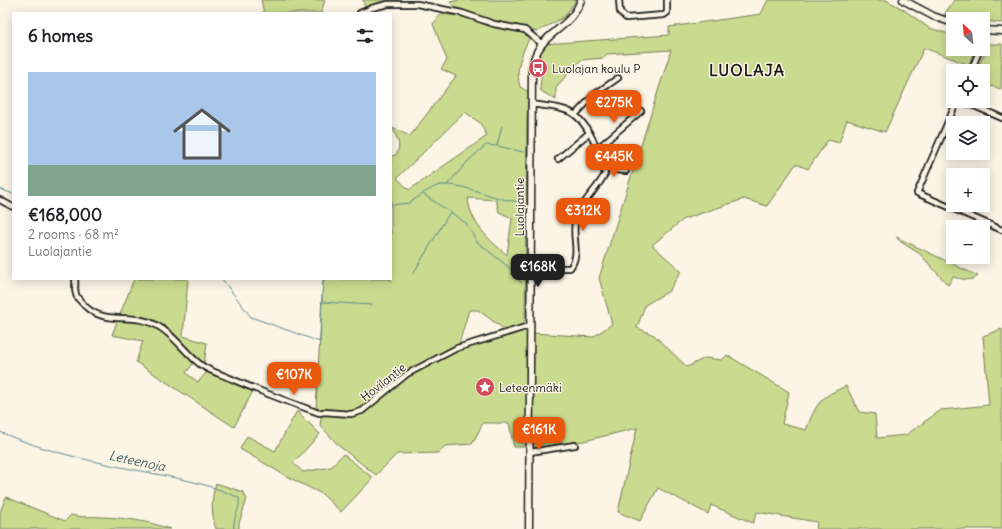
<!DOCTYPE html>
<html lang="en">
<head>
<meta charset="utf-8">
<style>
	:root { --surface:#fff; --page:#f6f6f6; --text:#202124; --muted:#757577; --accent:#ea580c }
	body { margin:0; font-family:Delius,sans-serif; background:var(--page); color:var(--text); height:100vh; display:flex; flex-direction:column; font-size:15px; white-space:nowrap }
	* { box-sizing:border-box; margin:0 }
	p { font-size:13px; color:var(--muted) }
	.icon { flex:none; width:22px; height:22px; fill:none; stroke:currentColor; stroke-width:2; stroke-linecap:round; stroke-linejoin:round }
	.map { position:relative; flex:1; overflow:hidden }
	.sheet { position:absolute; left:12px; top:12px; width:380px; height:268px; display:flex; flex-direction:column; background:var(--surface); border-radius:0px; box-shadow:0 2px 10px #0003 }
	.sheet>* { flex:none }
	.needle { width:26px; rotate:333deg }
	.fabs { position:absolute; left:946px; top:12px; display:grid; gap:8px }
	.fabs a { display:grid; place-items:center; width:44px; height:44px; border-radius:0px; background:var(--surface); box-shadow:0 2px 10px #0003; font-size:20px }
	.price { position:absolute; translate:-50% -34px; padding:0 9px; border-radius:8px; background:var(--accent); color:#fff; font-size:13px; line-height:26px; filter:drop-shadow(0 1px 2px #0008) }
	.price::after { content:''; position:absolute; left:50%; top:24px; width:12px; height:9px; margin-left:-6px; background:inherit; clip-path:polygon(0 0,100% 0,50% 100%) }
	.price.selected { background:#222; color:#fff }
	ul { padding:0; list-style:none }
	li { display:grid; align-content:center; gap:8px; height:212px; padding:0 16px }
	li span { display:grid; place-items:center; height:124px; border-radius:0px; color:#555 }
	li>.icon { margin-inline-start:auto }
	span .icon { width:72px; height:72px; fill:#fffc; stroke-width:1 }
	li b { font-size:17px }
	h2 { display:flex; justify-content:space-between; align-items:center; height:48px; padding:0 16px; font-size:17px }
	.map>svg:first-child { display:block }
	.green { fill:#cadb8f; stroke:#737c56; fill-rule:evenodd }
	.lines { fill:none; stroke-linecap:round; stroke-linejoin:round }
	.stream { stroke:#58888f; stroke-width:1 }
	.street-casing { stroke:#1c1c1c; stroke-width:8 }
	.secondary-casing { stroke:#1c1c1c; stroke-width:9 }
	.street { stroke:#fcf5e5; stroke-width:4.5 }
	.secondary { stroke:#fcf5e5; stroke-width:6 }
	.labels { text-anchor:middle; dominant-baseline:central; stroke-width:3; stroke-linejoin:round; paint-order:stroke }
	.poi-label { font-size:12px; fill:#1c1c1c; stroke:#fcf5e5; text-anchor:start }
	.street-label { font-size:12px; fill:#1c1c1c; stroke:#fcf5e5 }
	.water-label { font-size:13px; font-style:italic; fill:#3f5b5f; stroke:#fcf5e5 }
	.district-label { font-size:16px; font-weight:bold; letter-spacing:1px; fill:#1c1c1c; stroke:#fcf5e5 }
</style>
</head>
<body>
<div class="map">
<svg width="1002" height="529" viewBox="0 0 1002 529">
	<rect width="100%" height="100%" fill="#fcf5e5"/>
	<filter id="ink" filterUnits="userSpaceOnUse"><feTurbulence type="fractalNoise" baseFrequency=".025" numOctaves="2"/><feDisplacementMap in="SourceGraphic" scale="8" xChannelSelector="R" yChannelSelector="G"/><feConvolveMatrix kernelMatrix="1 2 1 2 8 2 1 2 1" color-interpolation-filters="sRGB"/></filter>
	<g filter="url(#ink)">
		<path class="green" d="M261,0H325L321,13H264Z
			M363,0H398L365,7Z
			M460,0H576L564,17L537,32C516,24 463,19 450,2Z
			M768,0H886L903,9L929,28L953,35V49H975L969,65L924,48L885,132L847,120L839,143L828,140L808,169L796,164L767,206L744,199L684,219L652,245L681,271L669,291L645,305L637,328L654,335L687,367L705,358L722,360L727,355L789,392L782,424L806,430C817,402 819,398 846,386L859,412L875,414L877,438L906,435L941,410L989,405L983,336L1002,329V529H816L817,522L757,512L753,523L711,505L708,514L658,488L640,521L618,512L637,428L584,441L533,448V333L593,337L612,324L599,278L671,50L607,54L603,58L581,60L556,87V100L541,91L540,88L542,70L538,54L544,44L669,35V27L761,14Z
			M954,0H1002V23L983,21V19H968L944,15Z
			M458,13L494,27L518,30L528,33L530,37C521,55 515,68 520,87L529,92L527,118L525,321L523,325L505,330L478,310H469L459,344L406,372L384,389L366,407L350,411L316,409L323,279H391V156L396,155C402,145 397,138 392,128L410,136L456,76L441,69L447,60L433,24L441,14L457,16ZM465,112L480,123L487,136L409,190L397,178ZM468,198L496,200L499,212L512,218L507,255C489,240 470,223 468,198Z
			M989,44H1002L1001,89L983,84V71H976Z
			M896,237L978,276C972,282 961,279 953,277L948,285L920,254L901,242Z
			M134,279H188L183,336L207,343L204,365L201,364L157,324L119,317Z
			M118,319L145,321L165,333L195,361L186,373L198,382L207,372L253,391L234,427L136,362L143,341L112,335Z
			M527,328L528,447H514L509,423H483L472,444L445,446L439,453L397,454L376,475L339,446L320,425L322,414L356,415L362,413L408,375L459,348Z
			M297,411L320,434L293,463L303,472L331,467L343,454L373,478L341,512L322,494L288,477L240,449L247,436L275,451Z
			M216,483L243,492L247,499L239,523V529H216C211,515 211,497 216,483Z
			M6,497L65,521L71,515C82,518 91,516 102,517C127,518 147,521 170,529H0V512Z"/>
		<g class="lines">
			<path class="stream" d="M498,146L523,152
				M447,185L468,161L486,145L497,146L502,126
				M0,189L13,194
				M423,193C428,191 435,186 440,185C468,183 494,201 522,202
				M391,205L409,203L423,194L466,223L477,242L511,269L512,274L522,283
				M413,274L450,212
				M222,279L251,317L320,342L323,279
				M389,279L392,281
				M322,302L372,305
				M0,432C48,453 99,463 151,473C181,479 211,484 239,498C241,509 232,518 234,529"/>
			<g class="street-casing">
				<path id="street" d="M619,0L620,12L626,18L664,15L667,13V0
					M360,13L372,8L388,4H417L462,13L494,24L525,30L541,43
					M971,71L980,49
					M957,101L917,193L1002,230
					M963,101L1002,118
					M531,104C543,106 556,106 568,111C587,118 601,155 605,174C596,191 579,204 575,223C572,240 581,253 570,268H559
					M575,115L595,94L618,78
					M598,148L641,111
					M558,159L589,133
					M604,169L626,171
					M0,200L13,207
					M75,279C76,284 74,289 76,294C77,299 82,302 85,306C105,326 133,312 156,325C174,334 185,353 201,365C211,372 224,375 234,380C262,392 291,403 319,413L324,412L351,414L362,411L407,374L457,348L529,326
					M530,452L575,445"/>
			</g>
			<g class="secondary-casing">
				<path id="secondary" d="M903,0L933,16L953,23
					M983,30L1002,31
					M529,529L532,67C539,30 569,33 581,0"/>
			</g>
			<use href="#street" class="street"/>
			<use href="#secondary" class="secondary"/>
		</g>
	</g>
	<defs>
		<g id="bus-disc" transform="scale(1)"><circle r="9.5" fill="#d1495b" stroke="#fcf5e5"/><path d="M-5-6H5V4H4V6H2V4H-2V6H-4V4H-5ZM-3.5-4V0h7V-4ZM-3.5 1.2v1.5H-2V1.2ZM2 1.2v1.5H3.5V1.2Z" fill="#fff"/></g>
		<g id="sight-disc" transform="scale(1)"><circle r="9.5" fill="#d1495b" stroke="#fcf5e5"/><path d="M0-6L1.8-2.2L6-1.7L2.9 1.2L3.7 5.4L0 3.3L-3.7 5.4L-2.9 1.2L-6-1.7L-1.8-2.2Z" fill="#fff"/></g>
	</defs>
	<g fill-rule="evenodd">
		<use href="#bus-disc" x="538" y="68"/>
		<use href="#sight-disc" x="485" y="387"/>
	</g>
	<g class="labels">
		<g class="poi-label">
			<text x="552" y="68">Luolajan koulu P</text>
			<text x="499" y="387">Leteenmäki</text>
		</g>
		<g class="street-label">
			<text transform="translate(519 207) rotate(-90)">Luolajantie</text>
			<text transform="translate(383 382) rotate(-38)">Hovilantie</text>
		</g>
		<g class="water-label">
			<text transform="translate(137 461) rotate(12)">Leteenoja</text>
		</g>
		<g class="district-label">
			<text x="747" y="70">LUOLAJA</text>
		</g>
	</g>
</svg>
<div class="fabs">
<a><svg class="needle" viewBox="-14 -14 28 28"><path d="M0-13l5 13h-10z" fill="#e53935"/><path d="M0 13l5-13h-10z" fill="#757577"/></svg></a>
<a><svg class="icon" aria-label="locate" viewBox="0 0 24 24"><circle cx="12" cy="12" r="6"/><path d="M12 2v4M12 18v4M2 12h4M18 12h4"/></svg></a>
<a><svg class="icon" aria-label="layers" viewBox="0 0 24 24"><path d="M12 4l9 5-9 5-9-5zM3 14l9 5 9-5"/></svg></a>
<a>+</a>
<a>−</a>
</div>
<b class="price" style="left:614px;top:124px">€275K</b>
<b class="price" style="left:614px;top:178px">€445K</b>
<b class="price" style="left:583px;top:232px">€312K</b>
<b class="price selected" style="left:538px;top:288px">€168K</b>
<b class="price" style="left:294px;top:396px">€107K</b>
<b class="price" style="left:539px;top:451px">€161K</b>
<section class="sheet">
<h2>6 homes<svg class="icon" aria-label="filters" viewBox="0 0 24 24"><path d="M4 7h16M4 17h16"/><circle cx="9" cy="7" r="2"/><circle cx="15" cy="17" r="2"/></svg></h2>
<ul>
<li><span style="background:linear-gradient(#a9c7e8 75%,#7fa58c 0)"><svg class="icon" aria-label="home" viewBox="0 0 24 24"><path d="M3 11l9-7 9 7M6 9v11h12V9"/></svg></span><div><b>€168,000</b><p>2 rooms · 68 m²</p><p>Luolajantie</p></div></li>
</ul>
</section>
</div>
</body>
</html>
